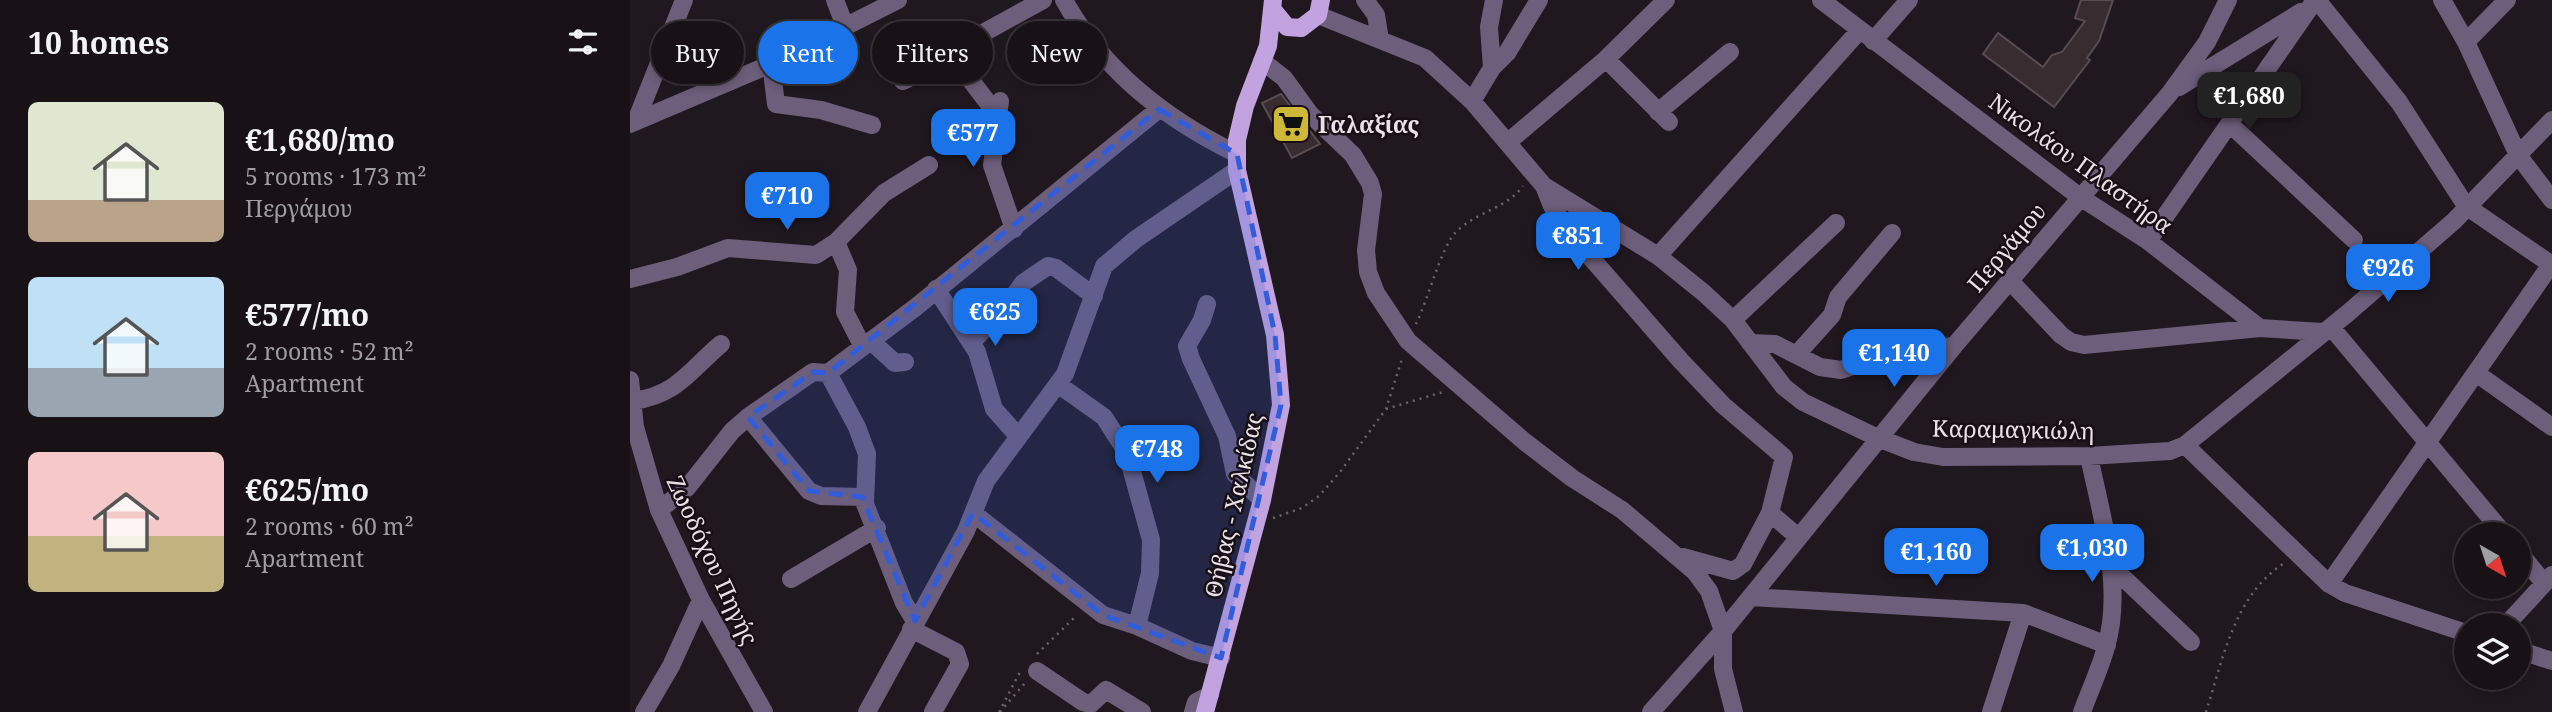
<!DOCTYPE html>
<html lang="en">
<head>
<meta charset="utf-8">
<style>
	:root { --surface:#181217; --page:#252024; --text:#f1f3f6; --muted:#9f9ea1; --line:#363236; --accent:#1a73e8 }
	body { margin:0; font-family:"Noto Serif",serif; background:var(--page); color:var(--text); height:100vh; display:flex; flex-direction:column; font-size:26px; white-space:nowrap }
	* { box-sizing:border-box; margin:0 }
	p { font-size:23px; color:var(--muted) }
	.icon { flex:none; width:38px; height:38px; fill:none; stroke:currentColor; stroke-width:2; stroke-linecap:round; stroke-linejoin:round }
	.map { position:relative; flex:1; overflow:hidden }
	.drawer { display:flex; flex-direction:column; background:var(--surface); width:630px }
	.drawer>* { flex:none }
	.top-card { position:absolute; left:21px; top:21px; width:665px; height:63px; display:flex; gap:14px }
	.needle { width:46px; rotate:141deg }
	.controls { position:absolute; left:1824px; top:522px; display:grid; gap:14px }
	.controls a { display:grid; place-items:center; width:77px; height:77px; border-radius:50%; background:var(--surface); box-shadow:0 4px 10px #0003,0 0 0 2px var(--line); font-size:35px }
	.price { position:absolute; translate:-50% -60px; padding:0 16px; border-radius:14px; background:var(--accent); color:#fff; font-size:23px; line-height:46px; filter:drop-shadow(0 2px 4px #0008) }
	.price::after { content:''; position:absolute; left:50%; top:42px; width:21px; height:16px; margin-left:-10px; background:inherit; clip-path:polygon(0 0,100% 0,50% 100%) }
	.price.on { background:#222; color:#fff }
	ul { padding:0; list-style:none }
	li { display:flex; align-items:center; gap:21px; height:175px; padding:0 28px }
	li span { display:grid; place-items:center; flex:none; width:196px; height:140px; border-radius:10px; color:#555 }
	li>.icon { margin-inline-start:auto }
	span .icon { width:84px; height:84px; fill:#fffc; stroke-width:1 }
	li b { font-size:30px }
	h2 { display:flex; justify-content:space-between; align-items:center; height:84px; padding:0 28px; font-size:30px }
	.pill { padding:0 24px; border-radius:32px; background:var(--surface); box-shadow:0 4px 10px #0003,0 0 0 2px var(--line); font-size:24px; line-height:63px }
	.pill.on { background:var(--accent); color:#fff }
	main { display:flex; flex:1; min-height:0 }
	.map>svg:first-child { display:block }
	.building { fill:#382c30; stroke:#594c50; stroke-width:2 }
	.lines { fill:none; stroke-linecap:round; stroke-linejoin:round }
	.path { stroke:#6c656b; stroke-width:2.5; stroke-dasharray:2 5; stroke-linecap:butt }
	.minor { stroke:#6d5e7b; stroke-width:18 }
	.major { stroke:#c2a3df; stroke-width:18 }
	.marked { fill:#315dda; fill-opacity:0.2; stroke:#315dda; stroke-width:5; stroke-dasharray:14 9; stroke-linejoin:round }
	.labels { text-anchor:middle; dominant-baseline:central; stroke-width:5; stroke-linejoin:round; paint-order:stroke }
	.poi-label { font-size:23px; font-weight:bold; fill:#e8e2e7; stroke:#170f15; text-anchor:start }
	.street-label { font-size:23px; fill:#e8e2e7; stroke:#170f15 }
</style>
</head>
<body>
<main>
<section class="drawer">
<h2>10 homes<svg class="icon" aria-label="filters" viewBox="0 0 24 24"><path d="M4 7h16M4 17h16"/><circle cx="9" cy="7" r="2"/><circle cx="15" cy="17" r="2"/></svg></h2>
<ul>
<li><span style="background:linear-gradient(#dfe7d0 70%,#b9a48a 0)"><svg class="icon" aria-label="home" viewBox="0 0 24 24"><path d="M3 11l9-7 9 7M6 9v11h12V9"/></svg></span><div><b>€1,680/mo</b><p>5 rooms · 173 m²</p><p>Περγάμου</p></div></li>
<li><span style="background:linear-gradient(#bfe0f5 65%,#9aa5b1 0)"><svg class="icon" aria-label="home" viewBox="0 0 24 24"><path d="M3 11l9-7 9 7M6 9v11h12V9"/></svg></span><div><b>€577/mo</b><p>2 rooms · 52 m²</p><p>Apartment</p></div></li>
<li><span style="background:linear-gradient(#f6c9c9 60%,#c2b280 0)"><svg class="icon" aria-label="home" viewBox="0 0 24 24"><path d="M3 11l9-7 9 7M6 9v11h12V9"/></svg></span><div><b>€625/mo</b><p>2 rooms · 60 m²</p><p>Apartment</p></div></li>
</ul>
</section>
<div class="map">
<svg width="1922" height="712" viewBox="0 0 1922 712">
	<rect width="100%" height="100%" fill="#20181f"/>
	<path class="building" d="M1451,0H1483L1469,41L1457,58L1460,60L1424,107L1353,54L1368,33L1413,67L1422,55L1432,52L1455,21L1445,18Z
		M651,94L690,144L662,158L632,103Z"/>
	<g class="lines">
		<path class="path" d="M786,324C797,302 812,246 825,233C845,212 876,209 893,186
			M756,409L813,392
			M643,518L672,508L689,496L710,472L756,409L772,359
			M407,654L447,615
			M369,712L390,672
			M370,712L395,683
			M1576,712C1593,659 1604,596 1653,564"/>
		<path class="minor" d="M205,0L215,26
			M434,0C473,71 535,119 607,154
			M735,0L746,15L750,40
			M1191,0L1450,197L1518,241L1630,328L1693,332
			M1687,0L1769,102L1836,206L1922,265
			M1812,0L1836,42L1888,155L1922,200
			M688,15L795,58L842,101L914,186L922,206L942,236L1051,361L1093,405L1154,457L1140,513L1167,536
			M1243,41L1279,0
			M1836,42L1877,0
			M323,57L368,116
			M976,59L1039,122
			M632,61L654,78L680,114L723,155L740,183L743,194L736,250L738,272L746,293L778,341L895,442L942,478L992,510L1065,572L1079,591L1093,631V669L1104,712
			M141,64L146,104L191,110L242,125
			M862,68L877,53L909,0
			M273,81L323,57L355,32L413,0
			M1549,87L1671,12
			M370,101L362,165L384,229
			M842,101L862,68L859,27L864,0
			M1028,112L1100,52
			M6,121L54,0
			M0,124L141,64L268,0
			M1601,125L1724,240
			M878,142L976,59L1036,0
			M914,186L1028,256L1074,293L1103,320L1154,387L1173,402L1248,438L1284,452L1313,457L1459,456L1540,451L1555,445L1699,584L1715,593L1836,633
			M1518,241L1685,0
			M206,242L218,270L215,312L233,347
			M1028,256L1229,31
			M0,279L47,267L98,248L186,255L206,242L254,193L299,165
			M1380,281L1431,335L1441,342L1454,345L1630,328
			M306,289L347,352L364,409L388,436
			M577,304L572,320L557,346L561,359L597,436L605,474L632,500
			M1103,320L1206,223
			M1701,327L1874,534
			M241,341L265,363L275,362
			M342,342L375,308L393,283L418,266L426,268L464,296
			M1120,343L1145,344L1190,367L1211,370L1259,354L1324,346
			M1168,353L1202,315L1208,297L1262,233
			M1846,373L1922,427
			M0,380L5,427L29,510L71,600L134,712
			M429,385L474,417L497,453L521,540L520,573L507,626
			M3,401C47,395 59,371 91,344
			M118,417L179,491L191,496L235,497
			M1555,445L1718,313L1824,221L1922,120
			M29,510L57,488L102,431L118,417L183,372L198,373
			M343,513L473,615L507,626L562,651L591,658
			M1888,551L1914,583
			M1053,557L1103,571L1113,564L1140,513
			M1481,566L1561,642
			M161,579L247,528
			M1699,584L1922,263
			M1121,597L1393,613L1477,645
			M285,621L274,603L235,504L237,454L227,427L198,373L286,307L529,109
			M1876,625L1922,575
			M281,629L326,652L330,664L303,712
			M1888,650L1922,661
			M407,671L453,702L461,704L476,690L512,712
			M14,712L41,666L71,600
			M237,712L336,531L356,481L435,374L474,266L506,239L607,170
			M563,712L566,702L580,695
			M1021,712L1093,631L1324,346L1540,93L1577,42L1598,0
			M1361,712L1393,613
			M1452,712C1460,690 1470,669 1476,647C1494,586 1471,516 1459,456"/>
		<path class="major" d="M643,10L657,27L671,28L688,15L691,0
			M575,712L632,500L651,405L645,335L607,170V140L615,106L638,46L643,0"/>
	</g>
	<path class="marked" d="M529,109L607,154L645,335L651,405L591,658L473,615L343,513L285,621L232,497L179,491L118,417L183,372L198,373Z"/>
	<defs>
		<g id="supermarket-square" transform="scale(2.0125)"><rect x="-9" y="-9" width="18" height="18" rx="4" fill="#cfb837" stroke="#170f15"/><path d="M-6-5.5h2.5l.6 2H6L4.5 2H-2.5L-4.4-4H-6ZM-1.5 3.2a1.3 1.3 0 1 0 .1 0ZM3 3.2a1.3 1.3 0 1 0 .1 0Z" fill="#111"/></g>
	</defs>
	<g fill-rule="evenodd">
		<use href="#supermarket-square" x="661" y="124"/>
	</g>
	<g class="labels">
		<g class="poi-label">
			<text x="688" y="124">Γαλαξίας</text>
		</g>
		<g class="street-label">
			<text transform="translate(1451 163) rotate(36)">Νικολάου Πλαστήρα</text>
			<text transform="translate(1376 247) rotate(-50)">Περγάμου</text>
			<text transform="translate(1383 429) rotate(1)">Καραμαγκιώλη</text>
			<text transform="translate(603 505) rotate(-77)">Θήβας - Χαλκίδας</text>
			<text transform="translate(83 560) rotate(65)">Ζωοδόχου Πηγής</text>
		</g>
	</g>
</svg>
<div class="controls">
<a><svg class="needle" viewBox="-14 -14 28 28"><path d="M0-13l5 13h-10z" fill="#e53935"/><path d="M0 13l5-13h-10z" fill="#9f9ea1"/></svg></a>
<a><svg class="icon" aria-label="layers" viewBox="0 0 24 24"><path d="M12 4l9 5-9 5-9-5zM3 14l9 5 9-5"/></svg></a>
</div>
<b class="price on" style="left:1619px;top:132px">€1,680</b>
<b class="price" style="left:343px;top:169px">€577</b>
<b class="price" style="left:157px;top:232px">€710</b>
<b class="price" style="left:948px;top:272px">€851</b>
<b class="price" style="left:1758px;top:304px">€926</b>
<b class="price" style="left:365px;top:348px">€625</b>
<b class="price" style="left:1264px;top:389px">€1,140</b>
<b class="price" style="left:527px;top:485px">€748</b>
<b class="price" style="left:1462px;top:584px">€1,030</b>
<b class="price" style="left:1306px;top:588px">€1,160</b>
<div class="top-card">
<a class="pill">Buy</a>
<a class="pill on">Rent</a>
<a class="pill">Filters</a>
<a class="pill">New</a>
</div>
</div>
</main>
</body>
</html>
